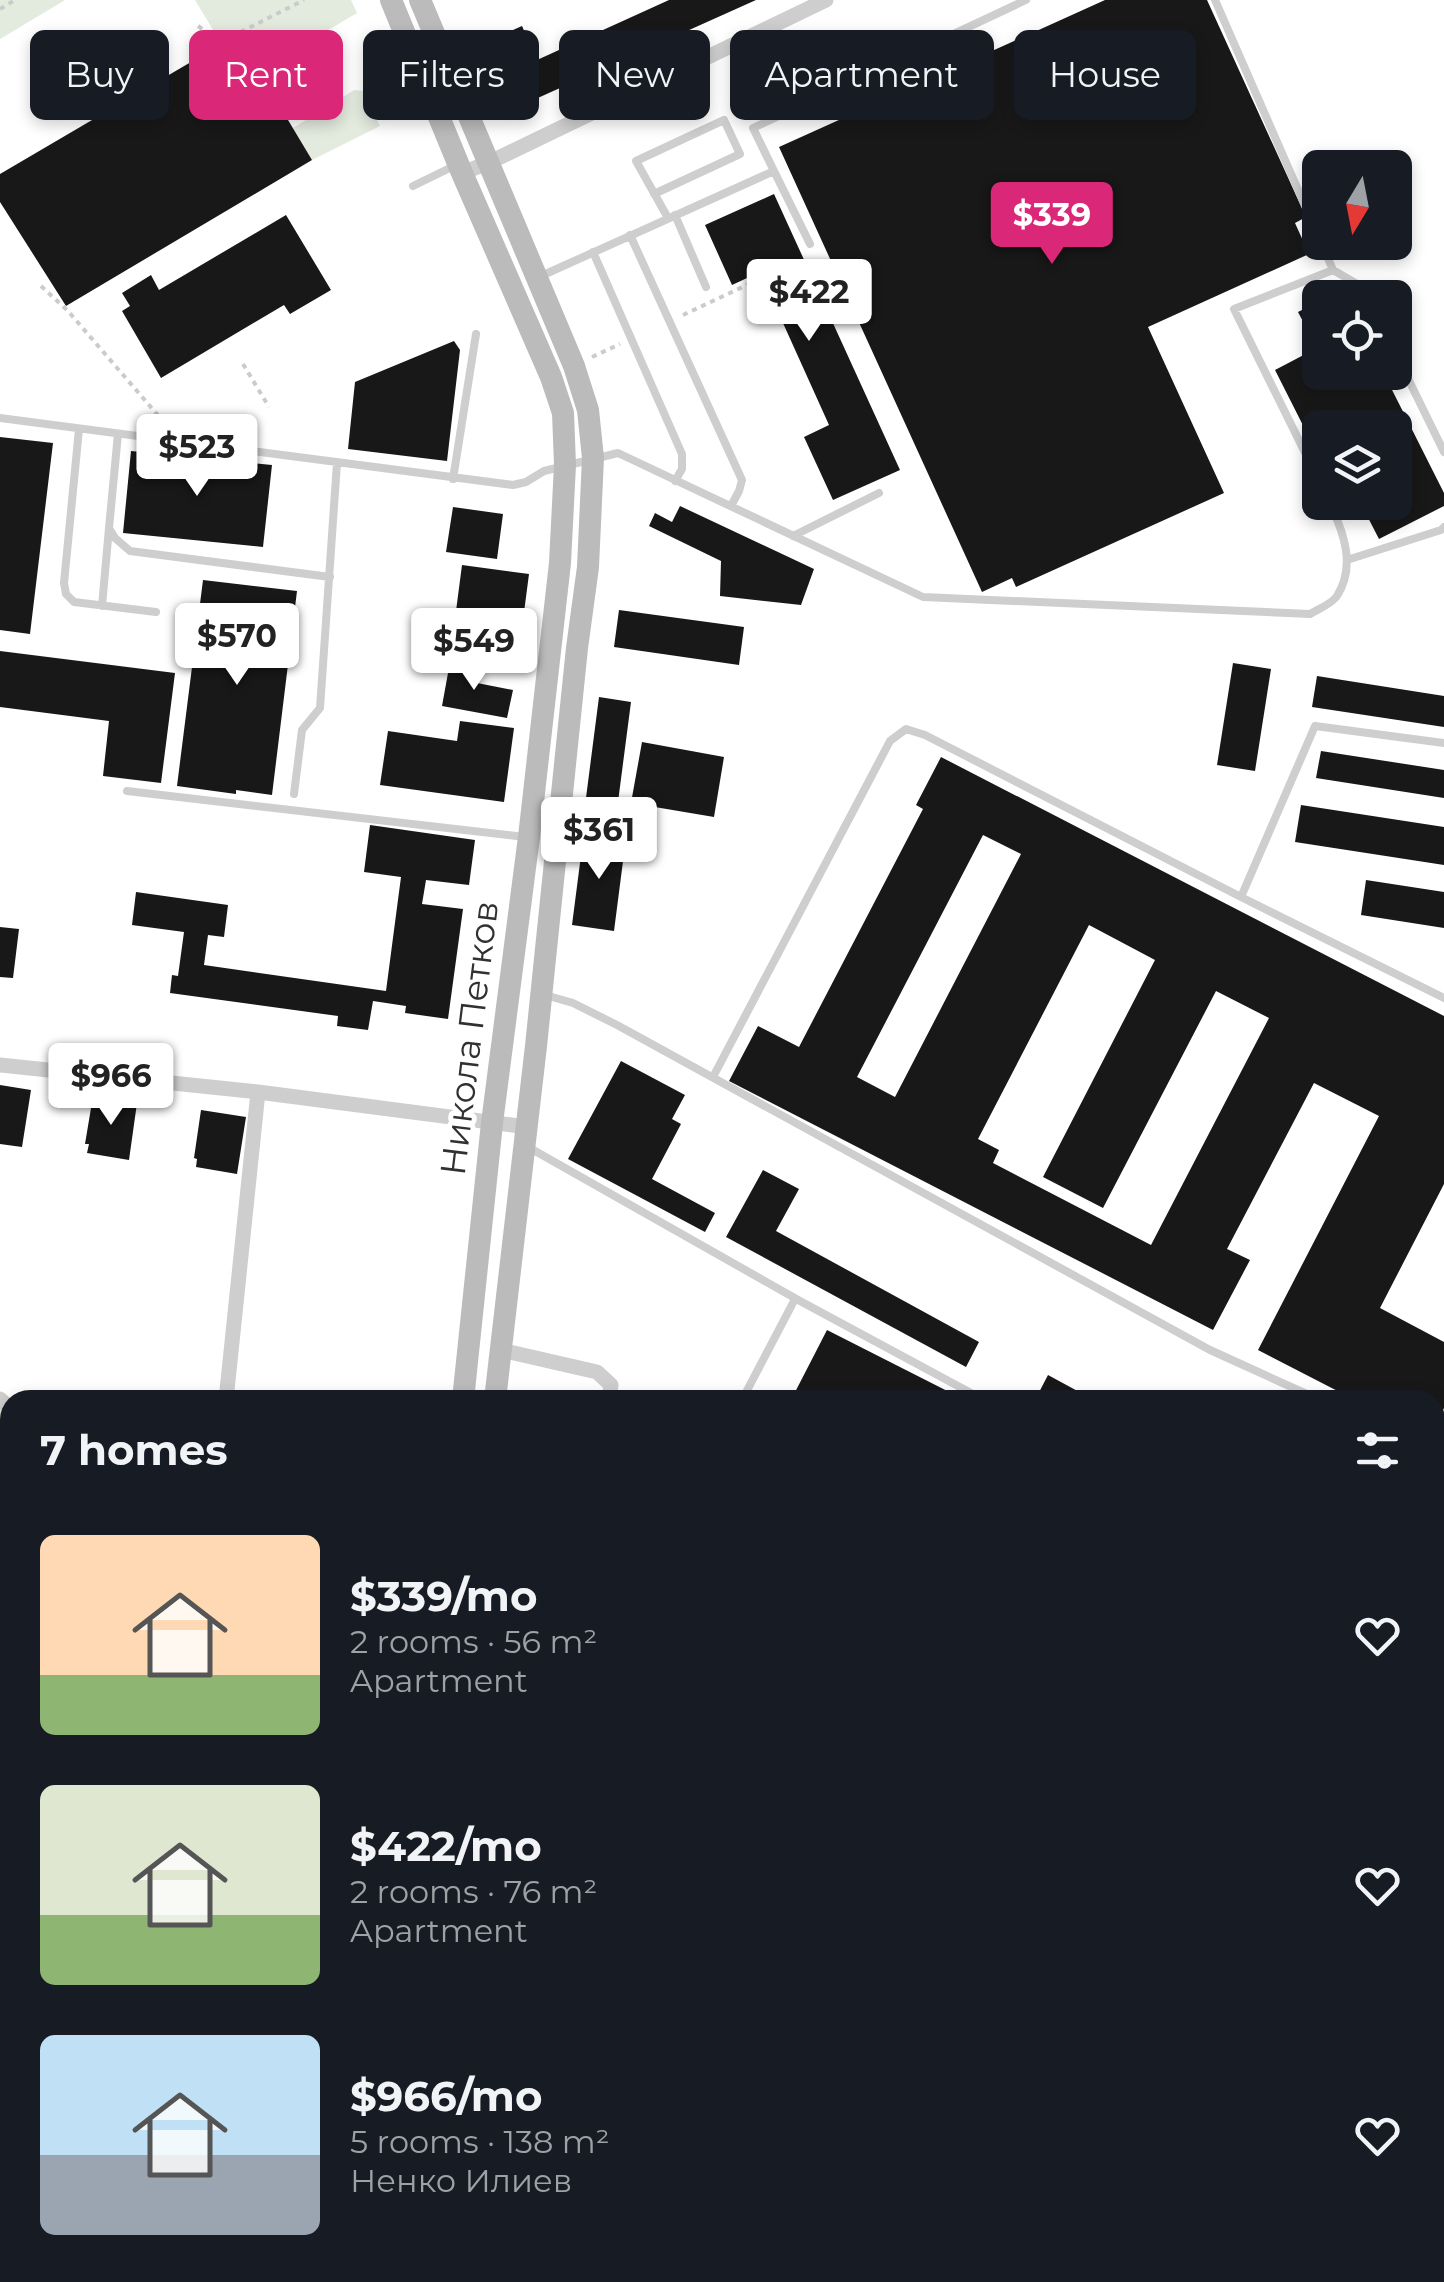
<!DOCTYPE html>
<html lang="en">
<head>
<meta charset="utf-8">
<style>
	:root { --surface:#171b24; --page:#242831; --text:#f1f3f6; --muted:#9ea1a6; --accent:#db2777 }
	body { margin:0; font-family:Montserrat,sans-serif; background:var(--page); color:var(--text); height:100vh; display:flex; flex-direction:column; font-size:38px; white-space:nowrap }
	* { box-sizing:border-box; margin:0 }
	p { font-size:32px; color:var(--muted) }
	.icon { flex:none; width:55px; height:55px; fill:none; stroke:currentColor; stroke-width:2; stroke-linecap:round; stroke-linejoin:round }
	.map { position:relative; flex:1; overflow:hidden }
	.drawer { position:absolute; left:0px; top:1390px; width:1445px; height:892px; display:flex; flex-direction:column; background:var(--surface); border-radius:30px 30px 0 0; box-shadow:0 5px 15px #0003 }
	.drawer>* { flex:none }
	.guide { position:absolute; left:30px; top:30px; width:1385px; height:90px; display:flex; gap:20px }
	.needle { width:65px; rotate:190deg }
	.buttons { position:absolute; left:1302px; top:150px; display:grid; gap:20px }
	.buttons a { display:grid; place-items:center; width:110px; height:110px; border-radius:15px; background:var(--surface); box-shadow:0 5px 15px #0003; font-size:50px }
	.price { position:absolute; translate:-50% -85px; padding:0 22px; border-radius:10px; background:#fff; color:#222; font-size:32px; line-height:65px; filter:drop-shadow(0 2px 5px #0008) }
	.price::after { content:''; position:absolute; left:50%; top:60px; width:30px; height:22px; margin-left:-15px; background:inherit; clip-path:polygon(0 0,100% 0,50% 100%) }
	.price.on { background:var(--accent); color:#fff }
	ul { padding:0; list-style:none }
	li { display:flex; align-items:center; gap:30px; height:250px; padding:0 40px }
	li span { display:grid; place-items:center; flex:none; width:280px; height:200px; border-radius:15px; color:#555 }
	li>.icon { margin-inline-start:auto }
	span .icon { width:120px; height:120px; fill:#fffc; stroke-width:1 }
	li b { font-size:42px }
	h2 { display:flex; justify-content:space-between; align-items:center; height:120px; padding:0 40px; font-size:42px }
	.tag { padding:0 35px; border-radius:15px; background:var(--surface); box-shadow:0 5px 15px #0003; font-size:35px; line-height:90px }
	.tag.on { background:var(--accent); color:#fff }
	.map>svg:first-child { display:block }
	.green { fill:#e3eade }
	.building { fill:#181818; fill-rule:evenodd }
	.lines { fill:none; stroke-linecap:round; stroke-linejoin:round }
	.path { stroke:#cbcbcb; stroke-width:4; stroke-dasharray:5 5; stroke-linecap:butt }
	.lane { stroke:#cecece; stroke-width:8 }
	.street { stroke:#cecece; stroke-width:15 }
	.secondary { stroke:#bbb; stroke-width:22 }
	.labels { text-anchor:middle; dominant-baseline:central; stroke-width:10; stroke-linejoin:round; paint-order:stroke }
	.street-label { font-size:35px; fill:#313131; stroke:#fff }
</style>
</head>
<body>
<div class="map">
<svg width="1444" height="2282" viewBox="0 0 1444 2282">
	<rect width="100%" height="100%" fill="#fff"/>
	<path class="green" d="M0,0H65L0,39Z
		M195,0H351L357,13L259,71L237,35L221,43Z
		M354,90L363,91L380,126L312,160L293,128Z
		M0,1405L10,1414V1601L0,1592Z
		M1088,2273V2272L1328,2273L1322,2282H1090Z"/>
	<path class="building" d="M669,0H756L511,110L481,44L522,26L537,60Z
		M1105,0H1207L1306,217L1295,223L1309,254L1148,327L1224,493L1016,587L1012,578L982,592L779,147Z
		M237,35L312,160L66,306L0,202V174Z
		M774,194L900,470L833,500L804,437L829,425L760,272L732,285L705,225Z
		M286,215L331,290L290,314L284,305L161,378L122,311L130,306L122,293L151,275L159,290Z
		M1320,301V372H1383L1444,493V506L1379,539L1360,502H1395V428H1320V459L1275,370L1317,348L1298,312Z
		M454,341L460,350L447,461L348,449L355,382Z
		M0,437L53,443L30,634L0,630Z
		M131,451L272,465L263,547L123,533Z
		M680,506L814,569L801,605L720,596L721,561L649,526L655,513L672,522Z
		M453,507L503,514L497,559L446,552Z
		M462,565L529,574L520,643L453,634Z
		M203,580L297,591L272,795L236,790V794L177,786Z
		M619,610L744,627L739,665L614,647Z
		M0,651L175,673L161,783L103,776L109,721L0,707Z
		M450,662L475,667L472,682L513,690L507,718L442,706Z
		M1233,663L1271,669L1255,771L1217,765Z
		M1317,676L1444,696V727L1312,707Z
		M599,697L631,702L615,825L583,821Z
		M460,721L514,728L504,802L380,785L388,731L457,741Z
		M642,742L724,757L714,817L631,803Z
		M1321,751L1444,770V798L1316,778Z
		M941,757L1444,1016V1184L1380,1308L1444,1342V1408L1435,1426V1400H1355L1258,1350L1379,1116L1314,1083L1227,1249L1250,1260L1213,1330L729,1081L758,1026L799,1047L923,809L916,805ZM983,835L1021,854L895,1097L857,1077ZM1089,925L1155,960L1043,1177L1103,1208L1216,991L1269,1018L1151,1245L993,1163L999,1150L978,1139Z
		M1301,805L1444,827V865L1295,842Z
		M370,825L475,840L469,885L426,880L422,904L463,909L448,1019L405,1013L406,1006L373,1001L368,1030L337,1026L338,1016L170,993L172,975L178,976L184,932L132,925L136,892L228,905L224,937L208,935L204,965L386,991L401,877L364,872Z
		M584,832L626,838L614,931L572,925Z
		M1366,880L1444,892V928L1361,915Z
		M0,927L19,929L13,978L0,977Z
		M621,1061L685,1095L672,1119L681,1124L652,1179L715,1213L705,1232L568,1159Z
		M0,1085L31,1090L22,1147L0,1144Z
		M93,1096L137,1103L129,1160L87,1153L89,1144H85Z
		M201,1110L246,1117L237,1174L196,1167L197,1159L194,1158Z
		M763,1170L799,1189L776,1231L979,1342L966,1367L726,1237Z
		M827,1330L965,1400H791Z
		M1048,1375L1094,1400H1035Z
		M1435,1680L1444,1681V1809L1435,1808Z
		M0,1731L10,1740V1778L0,1789Z
		M2,1882L10,1889V1934L0,1925V1884Z
		M10,1995V2037L0,2049V2006Z
		M652,2272H982L983,2282H652Z"/>
	<g class="lines">
		<path class="path" d="M0,9L15,0
			M198,26L221,42L304,0
			M41,286L68,311L168,427
			M683,315L751,283
			M592,357L620,344
			M243,364L269,407"/>
		<path class="lane" d="M1215,0L1320,240
			M774,171L753,128L1026,0
			M413,186L454,166
			M654,194L740,154L724,120L636,161L668,218
			M675,215L706,287
			M630,235L742,480L739,491L731,506
			M593,252L682,454V469L675,481
			M1333,270L1364,288L1368,298
			M541,276L774,171L810,244
			M1395,352L1444,452
			M0,418L513,485L526,482L544,471L618,453L923,597L1310,614C1318,609 1332,604 1337,596C1356,566 1344,532 1329,502
			M79,429L64,583L66,594L74,602L156,612
			M118,434L109,528L115,538L130,551L330,577
			M242,451L239,440L243,422
			M453,479L476,334
			M1320,483L1234,309L1333,270L1321,242
			M793,536L879,493
			M1347,560L1441,530L1444,527
			M102,606L109,528
			M1444,743L1315,726L1241,897L1444,998
			M127,791L525,837
			M294,794L302,730L320,708L337,463
			M545,995L573,1003L617,1025L1210,1350L1320,1400
			M713,1077L890,741L906,729L925,735L1241,897
			M528,1147L800,1301L984,1400
			M742,1400L795,1299
			M1435,1452L1444,1457
			M1435,1918L1444,1898"/>
		<path class="street" d="M462,173L488,163L826,0
			M0,1065L258,1092L527,1127
			M501,1350L597,1372L611,1385L609,1400
			M0,1399L10,1408
			M226,1400L258,1092
			M0,1600L10,1610
			M1435,1930L1444,1926
			M0,2097L10,2106
			M0,2129L10,2117
			M200,2272L211,2282
			M415,2282L422,2272"/>
		<path class="secondary" d="M391,0L462,173L551,377L563,413L565,465L560,563L529,837L492,1123L463,1400
			M420,0L574,366L588,410L593,458L588,567L577,648L536,1046L495,1400
			M489,2272L491,2282
			M523,2272L525,2282"/>
	</g>
	<g class="labels">
		<g class="street-label">
			<text transform="translate(469 1038) rotate(-83)">Никола Петков</text>
		</g>
	</g>
</svg>
<div class="buttons">
<a><svg class="needle" viewBox="-14 -14 28 28"><path d="M0-13l5 13h-10z" fill="#e53935"/><path d="M0 13l5-13h-10z" fill="#9ea1a6"/></svg></a>
<a><svg class="icon" aria-label="locate" viewBox="0 0 24 24"><circle cx="12" cy="12" r="6"/><path d="M12 2v4M12 18v4M2 12h4M18 12h4"/></svg></a>
<a><svg class="icon" aria-label="layers" viewBox="0 0 24 24"><path d="M12 4l9 5-9 5-9-5zM3 14l9 5 9-5"/></svg></a>
</div>
<b class="price on" style="left:1052px;top:267px">$339</b>
<b class="price" style="left:809px;top:344px">$422</b>
<b class="price" style="left:197px;top:499px">$523</b>
<b class="price" style="left:237px;top:688px">$570</b>
<b class="price" style="left:474px;top:693px">$549</b>
<b class="price" style="left:599px;top:882px">$361</b>
<b class="price" style="left:111px;top:1128px">$966</b>
<div class="guide">
<a class="tag">Buy</a>
<a class="tag on">Rent</a>
<a class="tag">Filters</a>
<a class="tag">New</a>
<a class="tag">Apartment</a>
<a class="tag">House</a>
</div>
<section class="drawer">
<h2>7 homes<svg class="icon" aria-label="filters" viewBox="0 0 24 24"><path d="M4 7h16M4 17h16"/><circle cx="9" cy="7" r="2"/><circle cx="15" cy="17" r="2"/></svg></h2>
<ul>
<li><span style="background:linear-gradient(#ffd9b3 70%,#8fb573 0)"><svg class="icon" aria-label="home" viewBox="0 0 24 24"><path d="M3 11l9-7 9 7M6 9v11h12V9"/></svg></span><div><b>$339/mo</b><p>2 rooms · 56 m²</p><p>Apartment</p></div><svg class="icon" aria-label="heart" viewBox="0 0 24 24"><path d="M12 20l-8-8c-3-5 5-10 8-4 3-6 11-1 8 4z"/></svg></li>
<li><span style="background:linear-gradient(#dfe7d0 65%,#8fb573 0)"><svg class="icon" aria-label="home" viewBox="0 0 24 24"><path d="M3 11l9-7 9 7M6 9v11h12V9"/></svg></span><div><b>$422/mo</b><p>2 rooms · 76 m²</p><p>Apartment</p></div><svg class="icon" aria-label="heart" viewBox="0 0 24 24"><path d="M12 20l-8-8c-3-5 5-10 8-4 3-6 11-1 8 4z"/></svg></li>
<li><span style="background:linear-gradient(#bfe0f5 60%,#9aa5b1 0)"><svg class="icon" aria-label="home" viewBox="0 0 24 24"><path d="M3 11l9-7 9 7M6 9v11h12V9"/></svg></span><div><b>$966/mo</b><p>5 rooms · 138 m²</p><p>Ненко Илиев</p></div><svg class="icon" aria-label="heart" viewBox="0 0 24 24"><path d="M12 20l-8-8c-3-5 5-10 8-4 3-6 11-1 8 4z"/></svg></li>
</ul>
</section>
</div>
</body>
</html>
